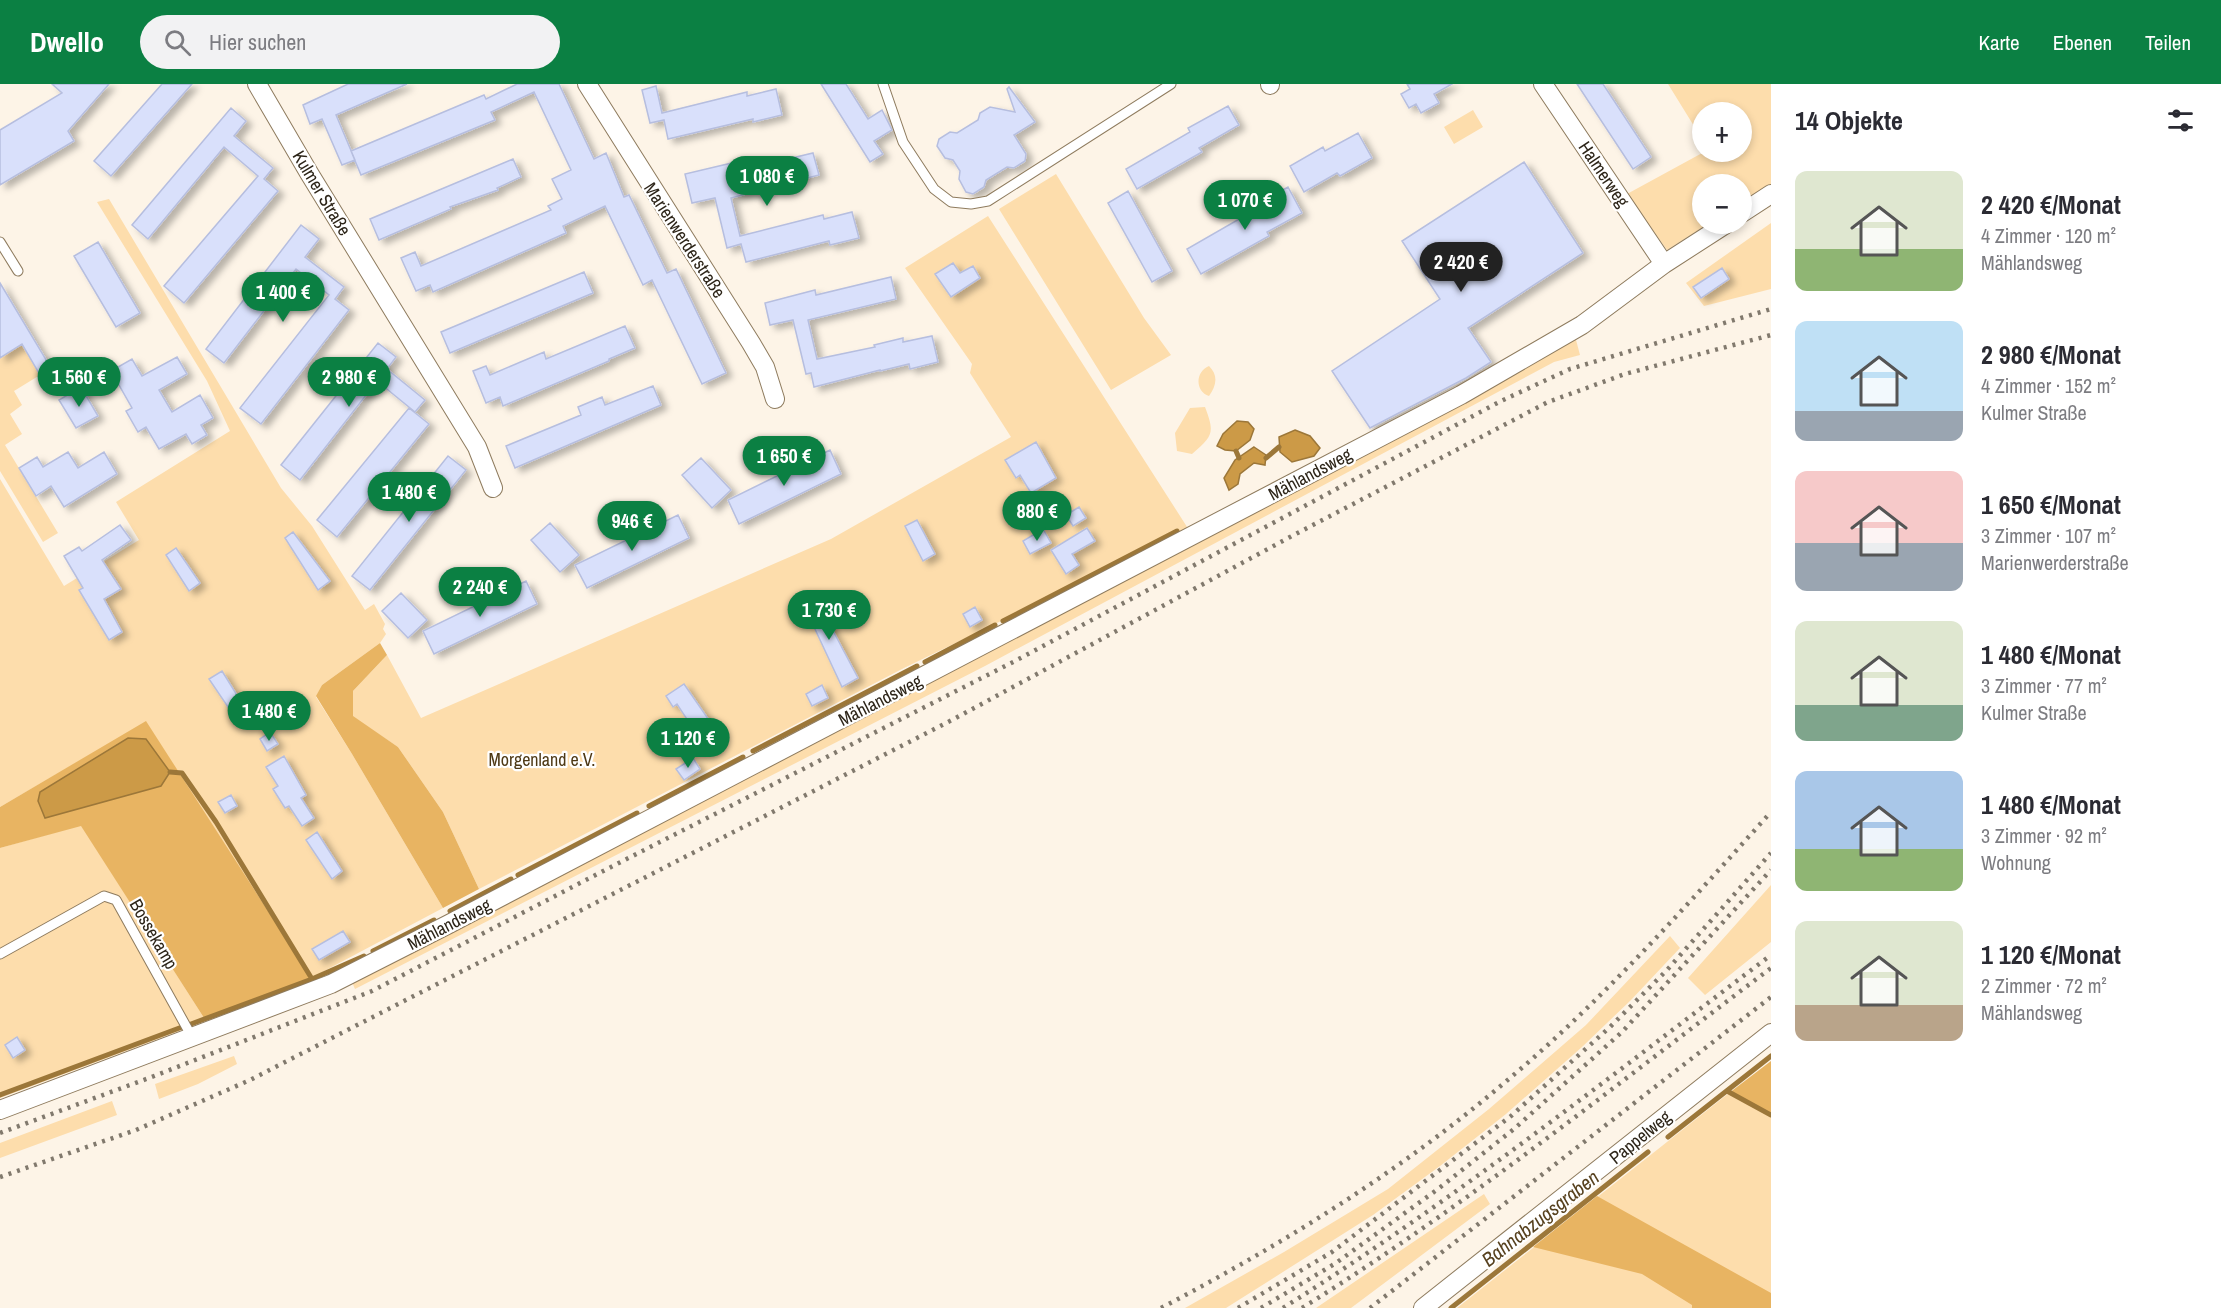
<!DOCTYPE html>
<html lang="de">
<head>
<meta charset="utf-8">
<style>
	:root { --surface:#fff; --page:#f2f2f3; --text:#2b2b33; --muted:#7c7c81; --accent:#0b8043 }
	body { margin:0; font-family:"Archivo Narrow",sans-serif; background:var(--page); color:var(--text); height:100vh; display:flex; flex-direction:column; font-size:22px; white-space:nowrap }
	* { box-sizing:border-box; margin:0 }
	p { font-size:20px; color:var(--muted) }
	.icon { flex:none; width:33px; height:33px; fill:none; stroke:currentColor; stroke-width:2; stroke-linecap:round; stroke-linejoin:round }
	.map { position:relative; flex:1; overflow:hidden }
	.sheet { display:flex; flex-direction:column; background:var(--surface); width:450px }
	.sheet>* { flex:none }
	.buttons { position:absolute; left:1692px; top:18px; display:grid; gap:12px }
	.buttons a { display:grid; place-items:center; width:60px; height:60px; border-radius:50%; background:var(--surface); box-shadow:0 3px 9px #0003; font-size:30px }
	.price { position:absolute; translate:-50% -51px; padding:0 14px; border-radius:21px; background:var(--accent); color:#fff; font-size:20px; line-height:39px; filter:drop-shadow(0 2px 3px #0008) }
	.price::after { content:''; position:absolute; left:50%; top:36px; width:18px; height:14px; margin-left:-9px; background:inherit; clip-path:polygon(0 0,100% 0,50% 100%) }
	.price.on { background:#222; color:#fff }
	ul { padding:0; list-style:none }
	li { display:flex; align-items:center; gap:18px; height:150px; padding:0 24px }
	li span { display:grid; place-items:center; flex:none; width:168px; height:120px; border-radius:12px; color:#555 }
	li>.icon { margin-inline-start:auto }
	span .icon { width:72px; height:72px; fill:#fffc; stroke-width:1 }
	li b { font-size:26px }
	h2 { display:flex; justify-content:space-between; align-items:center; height:72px; padding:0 24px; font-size:26px }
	header { display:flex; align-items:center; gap:36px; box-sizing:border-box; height:84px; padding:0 30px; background:var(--accent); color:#fff }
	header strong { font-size:28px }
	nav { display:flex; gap:33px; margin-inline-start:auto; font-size:21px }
	.search { width:420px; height:54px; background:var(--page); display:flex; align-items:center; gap:15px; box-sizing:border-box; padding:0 21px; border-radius:33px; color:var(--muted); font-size:22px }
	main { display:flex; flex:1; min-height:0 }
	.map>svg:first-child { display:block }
	.green { fill:#fdddac }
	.forest { fill:#e8b462 }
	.water { fill:#cc9a47; stroke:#9c7739; stroke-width:1.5 }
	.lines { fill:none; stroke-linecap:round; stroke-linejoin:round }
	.stream { stroke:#9c7739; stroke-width:5 }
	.building { fill:#d9e0fb; stroke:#b6bedf; stroke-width:1.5; fill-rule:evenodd; filter:url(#shadow) }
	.lane-casing { stroke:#8e7b5e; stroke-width:11 }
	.street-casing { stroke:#8e7b5e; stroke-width:20 }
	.lane { stroke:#fff; stroke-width:9 }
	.street { stroke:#fff; stroke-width:18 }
	.rail { stroke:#81796d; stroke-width:4.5; stroke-dasharray:3 6; stroke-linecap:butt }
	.labels { text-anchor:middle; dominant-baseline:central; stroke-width:4.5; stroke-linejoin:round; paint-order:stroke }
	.street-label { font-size:18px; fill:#2d2519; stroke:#fff }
	.park-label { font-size:18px; fill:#4e3915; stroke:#fff }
	.water-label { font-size:20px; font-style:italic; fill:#57411e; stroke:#fff }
</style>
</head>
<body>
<header>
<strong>Dwello</strong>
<div class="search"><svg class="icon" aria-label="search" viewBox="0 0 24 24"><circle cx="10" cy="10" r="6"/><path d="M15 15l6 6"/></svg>Hier suchen</div>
<nav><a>Karte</a><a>Ebenen</a><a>Teilen</a></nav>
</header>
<main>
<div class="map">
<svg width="1771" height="1224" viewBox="0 0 1771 1224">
	<defs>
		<filter id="shadow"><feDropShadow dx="6" dy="4" stdDeviation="3" flood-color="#0004"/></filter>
	</defs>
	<rect width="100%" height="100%" fill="#fdf4e7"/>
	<path class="green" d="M1668,0H1771V100L1742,118V100H1702V140H1708L1667,166L1627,110L1704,68H1742V28H1702V55Z
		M1473,26L1483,43L1454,60L1444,43Z
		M1056,90L1144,234L1171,271L1111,306L999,125Z
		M109,115L281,404L312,442L365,526L374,520L385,540L383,545L386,550L380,559L322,601L316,613L352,670L443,824L311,894L146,638L0,723V395L64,502L139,456L116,418L230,347L207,297L97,118Z
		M988,132L1189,446L904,584L479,805L443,728L398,663L353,633V607L387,571L421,634L831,455L1011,353L970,289L972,280L905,184Z
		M1771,139V205L1704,222L1686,199Z
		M1575,252L1580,271L1554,278L985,582L355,905L351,896L1093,510L1266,423L1427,337Z
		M22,260L40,291L14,307L22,321L10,330L22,350L5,361L58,449L43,458L0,387V274Z
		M1209,282C1219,292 1216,302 1209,312C1195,307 1195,288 1209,282Z
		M1205,323C1215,349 1213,352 1192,370L1177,367L1175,349L1190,324Z
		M81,741L206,937L0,1014V764Z
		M1771,801V858L1705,911L1688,894Z
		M1670,852L1680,864L1631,916L1582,963L1506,1030L1440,1082L1373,1131L1226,1224H1185L1284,1168L1388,1105L1489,1025L1586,941Z
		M234,972L237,980L198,1000L159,1015L155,1000Z
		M1729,1009L1771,1031V1224H1457Z
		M112,1017L117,1031L0,1074V1059Z
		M1484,1110L1490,1120L1351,1224H1316Z"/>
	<path class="forest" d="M380,559L387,571L353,607V632L398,663L443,728L479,805L443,824L352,670L316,612L322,601Z
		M146,637L311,894L263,916L206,937L81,742L0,764V723Z
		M1771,977V1031L1729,1009Z
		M1597,1112L1771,1209V1224H1692V1221L1642,1190L1533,1163Z"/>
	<path class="water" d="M1237,337L1248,338L1254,345L1250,356L1236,367L1225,366L1217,362L1223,350Z
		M1295,346L1310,352L1320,364L1314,372L1292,378L1280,368L1279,353Z
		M1254,363L1266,371L1265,381L1254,379L1240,390L1238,400L1229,406L1224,394L1235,376Z
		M128,654L146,655L170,688L161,702L45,734L38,717L40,708Z"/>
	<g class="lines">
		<path class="stream" d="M1236,367L1239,374
			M1266,374L1279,363
			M1003,537L1177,447
			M925,578L995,541
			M753,667L917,582
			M170,688L182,689L216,738L312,895
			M649,722L743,673
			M518,791L637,729
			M450,827L511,795
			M373,867L434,836
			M191,940L312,895L364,872
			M1727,1007L1771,1031
			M0,1011L182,943
			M1668,1053L1771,972
			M1451,1224L1648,1068"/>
	</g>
	<path class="building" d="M52,0H109L68,47L74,57L0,101V46L62,9Z
		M162,0H192L111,92L94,77Z
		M348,0H407L336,31L355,76L342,81L322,35L310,40L303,21Z
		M517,0H559L594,75L606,69L624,113L629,111L667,189L676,185L726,289L702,300L652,196L643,201L605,122L563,142L566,149L433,208L430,201L416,207L401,174L415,168L421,182L551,126L548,122L562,115L552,95L571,86L534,8L491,28L495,36L361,91L351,67L484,11L486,15Z
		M821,0H846L868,35L882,26L892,46L874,57L883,70L870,78Z
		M1407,0H1452L1434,10L1439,19L1421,29L1416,20L1409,24L1401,10L1410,5Z
		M1577,0H1603L1651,73L1633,85Z
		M656,2L662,29L747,8V12L776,5L782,31L753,38V35L668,55L664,36L650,39L642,6Z
		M1009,3L1035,38L1014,51L1026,70L1025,77L1014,84L1007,83L986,96L984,103L973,110L966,108L959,95L960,87L953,76L945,74L937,62L939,55L950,48L957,49L978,36L980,29L990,23L1015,28L1007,5Z
		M1228,22L1239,41L1199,64L1202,68L1137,105L1126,85L1190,48L1188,44Z
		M231,24L246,37L234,52L273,84L264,95L278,107L184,219L164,202L258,92L224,63L148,155L132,141Z
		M1358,49L1372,74L1340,92L1337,89L1304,108L1290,82L1323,63L1325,67Z
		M813,69L819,91L731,114L740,152L823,131L824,135L852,128L859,154L830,161L829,157L746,178L741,160L727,164L715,114L692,119L685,90L736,78L738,87Z
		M513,75L521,93L497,104L498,106L450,123L451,125L379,156L370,135Z
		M1524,78L1583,169L1468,244L1491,278L1466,294L1370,344L1332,287L1440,215L1402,157ZM1474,159L1489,183L1464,200L1448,175Z
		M1288,103L1302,129L1267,148L1269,152L1201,190L1187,165L1255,126L1253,123Z
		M1128,107L1172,187L1152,198L1108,119Z
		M301,141L319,155L305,173L344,203L335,215L349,226L261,340L240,324L329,211L296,185L224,279L206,265Z
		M98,158L140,229L116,243L74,172Z
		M953,179L960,189L973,182L980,194L951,213L935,190Z
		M1722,184L1729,195L1701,214L1693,203Z
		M584,188L593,209L450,269L441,248Z
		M891,193L896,215L808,236L817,275L875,263L874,261L903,254V258L932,252L938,278L910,285L909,280L880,287V286L814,303L811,289L806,290L793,236L770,241L765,219L815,206L816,211Z
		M0,199L51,284L40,291L22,260L0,274Z
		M625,242L635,264L609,275V277L503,322L500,313L486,319L473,287L486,282L490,291L544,268L546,275Z
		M378,259L396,273L387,285L425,316L415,328L377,297L300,396L281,381Z
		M177,273L187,290L159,306L172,328L200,311L213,334L201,341L207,351L192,360L186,350L159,365L146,343L138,348L126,327L132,324L111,287L132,275L142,292Z
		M653,302L661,321L515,384L506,362L581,331L578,323L602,313L605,321Z
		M81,303L98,332L76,344L59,316Z
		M409,324L429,340L337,453L317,436Z
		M1036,358L1056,394L1031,409L1020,391L1016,394L1005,376Z
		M830,366L841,390L739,440L728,416Z
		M68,368L78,384L104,368L117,390L64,423L51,402L36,412L19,384L37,373L43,383Z
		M448,372L466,386L370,506L352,492Z
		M701,374L731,406L712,424L682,391Z
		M1079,423L1086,434L1073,442L1066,431Z
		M678,431L689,454L587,504L575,481Z
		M917,436L935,470L923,477L905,442Z
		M550,439L579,471L560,488L531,456Z
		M120,441L131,456L102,476L121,505L104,515L122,548L109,556L79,506L83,504L64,472L79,463L82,467Z
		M1087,444L1095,457L1072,470L1079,481L1066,490L1051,466Z
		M1043,445L1051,459L1030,470L1023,457Z
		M293,448L330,497L318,506L285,454Z
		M176,464L200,499L189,507L166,471Z
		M526,497L537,520L434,570L423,547Z
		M812,507L858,594L842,603L800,513Z
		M401,509L427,536L408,554L382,527Z
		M975,523L982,536L970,543L963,530Z
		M222,587L240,616L228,623L209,595Z
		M684,600L711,639L696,649L677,620L673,623L666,612Z
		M822,601L828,614L812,622L806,610Z
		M270,648L278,660L267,667L260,655Z
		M284,672L306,711L301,714L314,734L302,742L289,722L285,724L273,705L278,702L266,683Z
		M693,674L700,685L684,696L676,685Z
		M231,711L237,722L225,729L218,718Z
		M317,748L342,787L332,795L306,756Z
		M343,847L350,858L319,876L312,865Z
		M17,953L25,966L13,974L5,961Z"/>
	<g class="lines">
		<g class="lane-casing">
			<path id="lane" d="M883,0L903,58L934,105L951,118L971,120L988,117L1171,0
				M0,158L18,187
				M0,870L104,812L116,816L192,953"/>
		</g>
		<g class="street-casing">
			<path id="street" d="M257,0L309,89L477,363L493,404
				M587,0L751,259L765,283L775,315
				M1543,0L1664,180
				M1270,1V0
				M1742,129L1771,110
				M0,1026L331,900L449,840L1461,311L1582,241L1664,180L1726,140
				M1423,1224L1771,949"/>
		</g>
		<use href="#lane" class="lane"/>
		<use href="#street" class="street"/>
		<path class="rail" d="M0,1049L149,994L372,907L609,784L1015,577L1501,317L1570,285L1771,225
			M0,1093L136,1046L250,996L952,636L1290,453L1548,318L1625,290L1771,251
			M1161,1224C1285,1159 1404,1085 1510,994C1605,914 1688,820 1771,728
			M1238,1224L1332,1168L1511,1032L1610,943L1667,886L1771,769
			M1261,1224L1336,1179L1438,1105L1514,1045L1622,948L1771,786
			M1283,1224C1453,1117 1611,992 1771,871
			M1302,1224C1466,1122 1617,1000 1771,884
			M1370,1224L1771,913"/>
	</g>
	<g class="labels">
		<g class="street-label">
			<text transform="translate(1604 90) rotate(56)">Halmerweg</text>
			<text transform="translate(322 109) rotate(59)">Kulmer Straße</text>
			<text transform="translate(685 156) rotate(57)">Marienwerderstraße</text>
			<text transform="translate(1310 390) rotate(-28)">Mählandsweg</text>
			<text transform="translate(880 616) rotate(-27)">Mählandsweg</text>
			<text transform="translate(449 840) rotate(-27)">Mählandsweg</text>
			<text transform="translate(154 850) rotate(60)">Bossekamp</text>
			<text transform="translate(1640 1053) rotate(-39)">Pappelweg</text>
		</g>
		<g class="park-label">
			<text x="542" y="675">Morgenland e.V.</text>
		</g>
		<g class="water-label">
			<text transform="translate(1540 1134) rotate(-38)">Bahnabzugsgraben</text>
		</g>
	</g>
</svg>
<div class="buttons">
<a>+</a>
<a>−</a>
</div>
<b class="price" style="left:767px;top:123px">1 080 €</b>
<b class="price" style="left:1245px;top:147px">1 070 €</b>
<b class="price on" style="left:1461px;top:209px">2 420 €</b>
<b class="price" style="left:283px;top:239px">1 400 €</b>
<b class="price" style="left:79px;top:324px">1 560 €</b>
<b class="price" style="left:349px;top:324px">2 980 €</b>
<b class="price" style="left:784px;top:403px">1 650 €</b>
<b class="price" style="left:409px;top:439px">1 480 €</b>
<b class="price" style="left:1037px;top:458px">880 €</b>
<b class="price" style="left:632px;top:468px">946 €</b>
<b class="price" style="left:480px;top:534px">2 240 €</b>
<b class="price" style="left:829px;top:557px">1 730 €</b>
<b class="price" style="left:269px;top:658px">1 480 €</b>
<b class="price" style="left:688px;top:685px">1 120 €</b>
</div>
<section class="sheet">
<h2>14 Objekte<svg class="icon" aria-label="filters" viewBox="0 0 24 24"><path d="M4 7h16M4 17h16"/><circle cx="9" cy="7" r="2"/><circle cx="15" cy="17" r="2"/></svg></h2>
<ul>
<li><span style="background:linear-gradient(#dfe7d0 65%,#8fb573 0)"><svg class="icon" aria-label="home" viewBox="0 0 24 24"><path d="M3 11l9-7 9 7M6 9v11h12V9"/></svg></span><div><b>2 420 €/Monat</b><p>4 Zimmer · 120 m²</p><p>Mählandsweg</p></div></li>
<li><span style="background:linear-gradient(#bfe0f5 75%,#9aa5b1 0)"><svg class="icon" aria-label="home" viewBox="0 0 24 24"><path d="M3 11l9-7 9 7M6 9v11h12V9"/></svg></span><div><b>2 980 €/Monat</b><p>4 Zimmer · 152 m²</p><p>Kulmer Straße</p></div></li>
<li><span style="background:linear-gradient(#f6c9c9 60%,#9aa5b1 0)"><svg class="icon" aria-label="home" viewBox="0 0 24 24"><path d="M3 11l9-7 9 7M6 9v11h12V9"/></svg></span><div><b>1 650 €/Monat</b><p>3 Zimmer · 107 m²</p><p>Marienwerderstraße</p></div></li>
<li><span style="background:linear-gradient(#dfe7d0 70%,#7fa58c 0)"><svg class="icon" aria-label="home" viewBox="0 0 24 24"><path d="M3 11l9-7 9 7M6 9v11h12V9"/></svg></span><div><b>1 480 €/Monat</b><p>3 Zimmer · 77 m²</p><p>Kulmer Straße</p></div></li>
<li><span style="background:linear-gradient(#a9c7e8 65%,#8fb573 0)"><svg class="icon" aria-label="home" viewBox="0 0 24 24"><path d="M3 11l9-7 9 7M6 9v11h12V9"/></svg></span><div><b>1 480 €/Monat</b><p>3 Zimmer · 92 m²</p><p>Wohnung</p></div></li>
<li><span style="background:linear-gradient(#dfe7d0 70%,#b9a48a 0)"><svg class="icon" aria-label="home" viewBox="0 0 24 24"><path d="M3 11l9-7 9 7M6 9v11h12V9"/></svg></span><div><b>1 120 €/Monat</b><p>2 Zimmer · 72 m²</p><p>Mählandsweg</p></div></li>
</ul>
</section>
</main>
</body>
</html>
